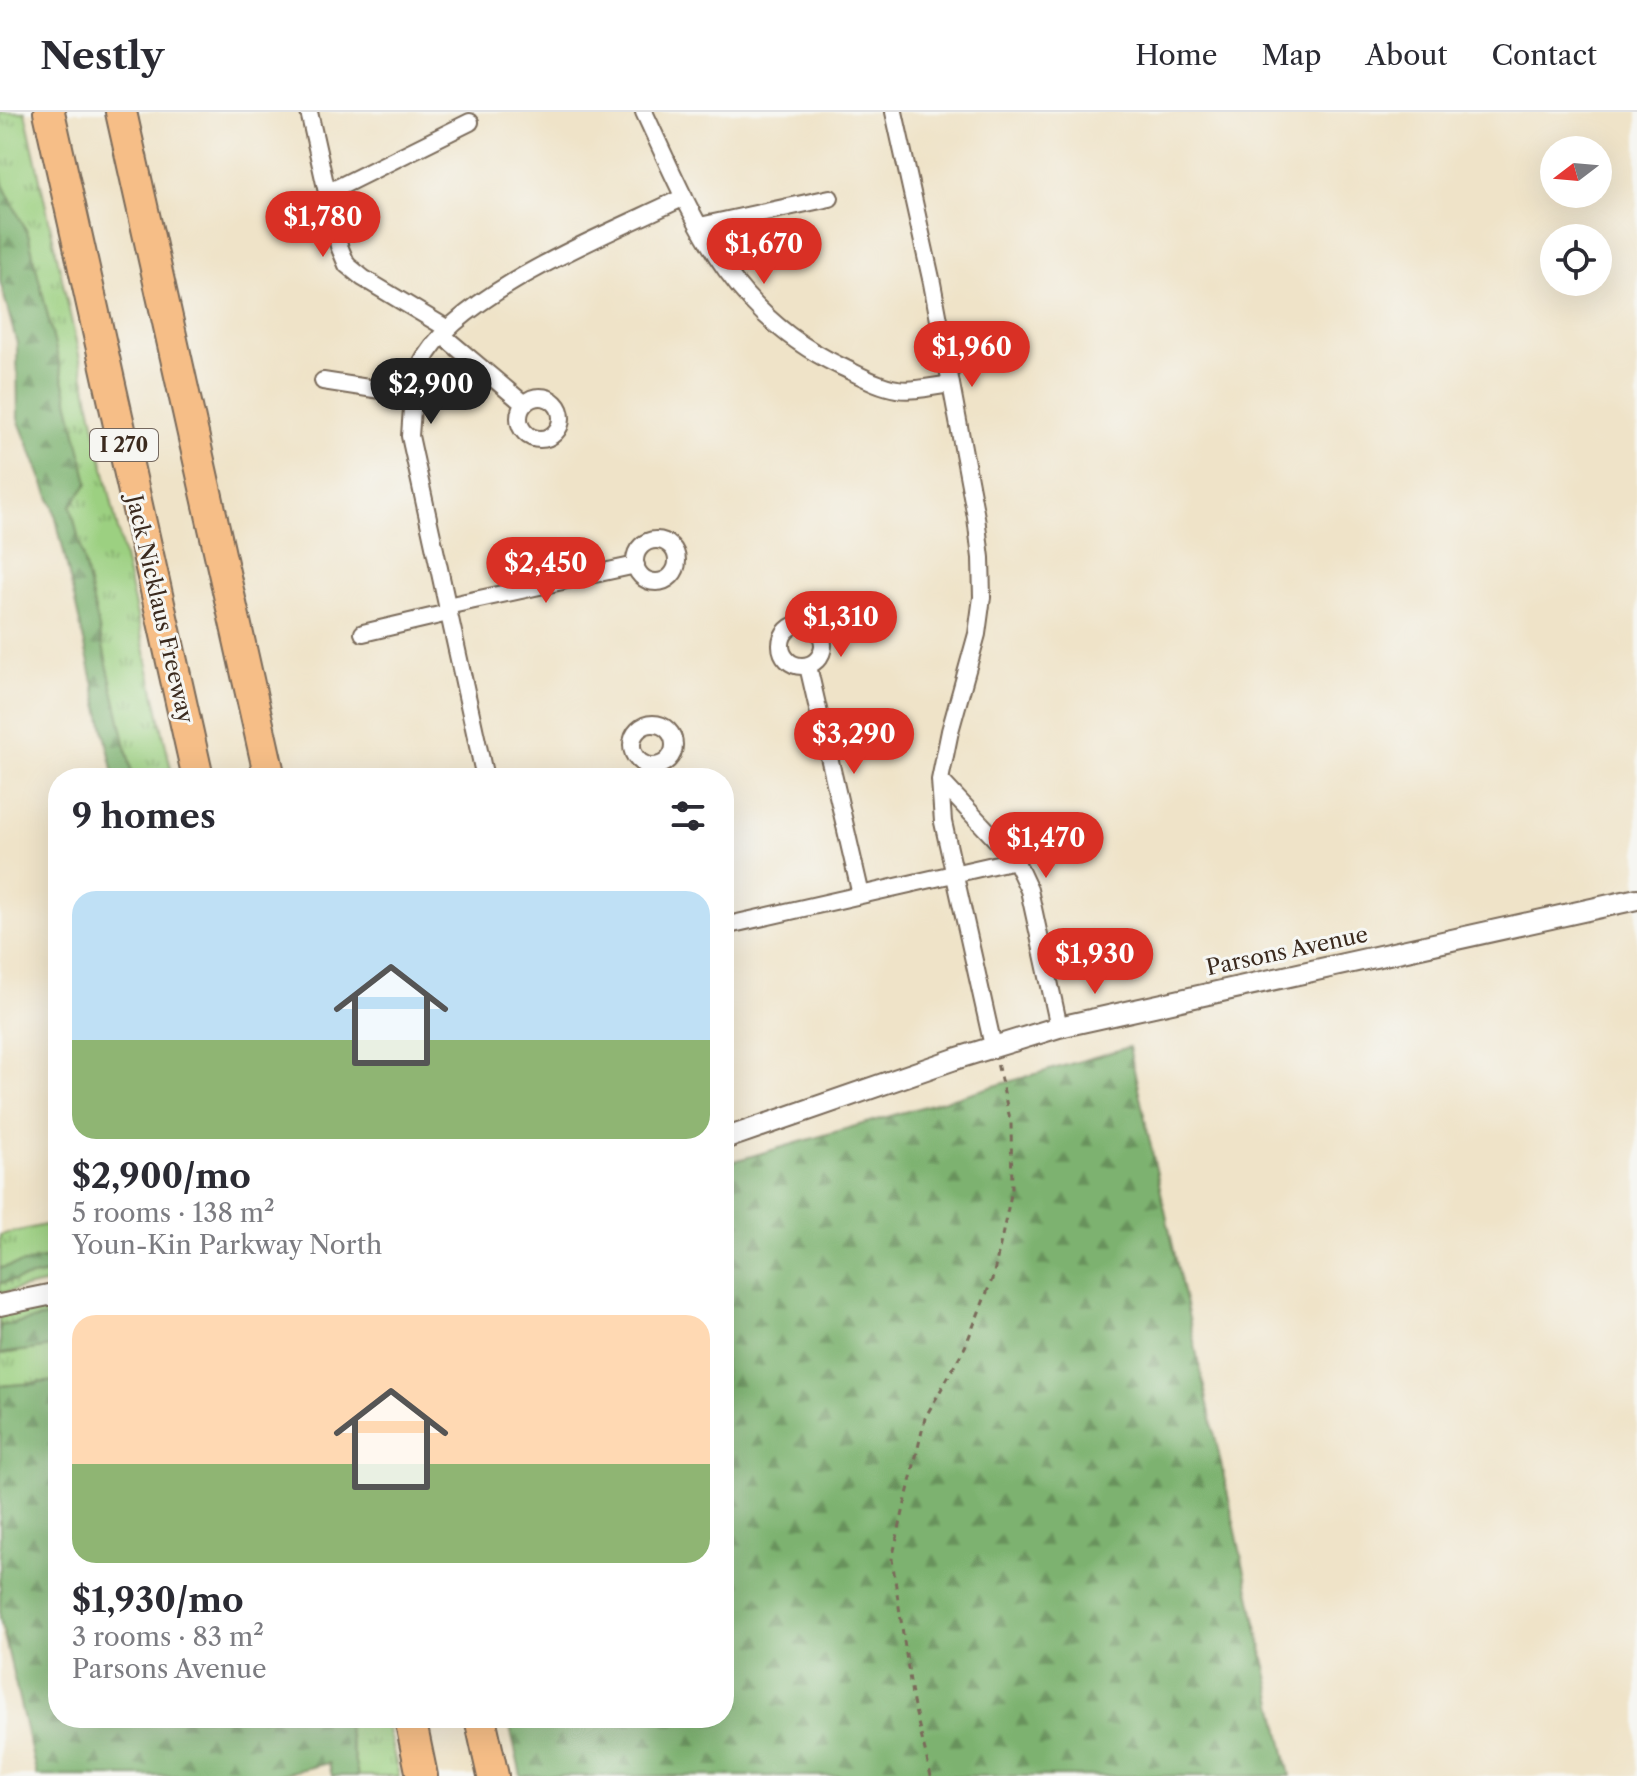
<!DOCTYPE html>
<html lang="en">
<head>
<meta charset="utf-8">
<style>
	:root { --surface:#fff; --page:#f7f7f7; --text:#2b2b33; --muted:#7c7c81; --line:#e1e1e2; --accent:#d93025 }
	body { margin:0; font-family:"Libre Caslon Text",serif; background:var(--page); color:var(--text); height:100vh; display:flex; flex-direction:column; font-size:30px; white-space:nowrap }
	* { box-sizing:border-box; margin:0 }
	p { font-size:26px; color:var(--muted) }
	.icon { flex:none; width:44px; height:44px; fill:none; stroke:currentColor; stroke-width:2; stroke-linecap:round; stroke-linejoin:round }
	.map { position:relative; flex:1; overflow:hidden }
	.panel { position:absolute; left:48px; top:656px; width:686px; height:960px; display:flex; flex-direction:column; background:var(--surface); border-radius:32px; box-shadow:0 8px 32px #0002 }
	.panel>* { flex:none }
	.needle { width:52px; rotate:254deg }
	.controls { position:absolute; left:1540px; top:24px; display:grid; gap:16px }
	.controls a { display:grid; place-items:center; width:72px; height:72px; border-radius:50%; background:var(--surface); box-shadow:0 8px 32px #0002; font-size:40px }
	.price { position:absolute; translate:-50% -68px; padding:0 18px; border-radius:28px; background:var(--accent); color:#fff; font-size:26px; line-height:52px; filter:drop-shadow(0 2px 4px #0008) }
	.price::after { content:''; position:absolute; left:50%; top:48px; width:24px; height:18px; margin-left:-12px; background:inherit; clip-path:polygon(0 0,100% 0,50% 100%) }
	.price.active { background:#222; color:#fff }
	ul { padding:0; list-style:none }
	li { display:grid; align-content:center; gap:16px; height:424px; padding:0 24px }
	li span { display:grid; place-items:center; height:248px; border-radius:24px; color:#555 }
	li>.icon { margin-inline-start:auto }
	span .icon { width:144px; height:144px; fill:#fffc; stroke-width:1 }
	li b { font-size:34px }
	h2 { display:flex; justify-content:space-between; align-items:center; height:96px; padding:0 24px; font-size:34px }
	header { display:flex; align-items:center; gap:48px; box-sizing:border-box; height:112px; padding:0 40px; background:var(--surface); border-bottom:2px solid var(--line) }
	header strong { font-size:38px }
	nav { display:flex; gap:44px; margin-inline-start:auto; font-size:28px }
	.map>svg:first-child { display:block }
	.grass { fill:url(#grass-tufts); stroke:#6c7d50; stroke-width:2 }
	.forest { fill:url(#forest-firs); stroke:#5c6e46; stroke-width:2 }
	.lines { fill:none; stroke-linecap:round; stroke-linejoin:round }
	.minor-casing { stroke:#7a6b5a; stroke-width:20 }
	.tertiary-casing { stroke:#7a6b5a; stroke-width:24 }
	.motorway-casing { stroke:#7a6b5a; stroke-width:34 }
	.path { stroke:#7a6b5a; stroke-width:3; stroke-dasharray:6 6; stroke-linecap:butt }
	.minor { stroke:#fff; stroke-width:16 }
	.tertiary { stroke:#fff; stroke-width:20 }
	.motorway { stroke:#f6be87; stroke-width:30 }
	.labels { text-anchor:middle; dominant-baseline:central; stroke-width:6; stroke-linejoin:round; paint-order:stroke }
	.shield { fill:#f6f6f2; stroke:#73675e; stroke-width:2 }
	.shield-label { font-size:20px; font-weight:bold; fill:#3b2a1e }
	.street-label { font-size:22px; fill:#3b2a1e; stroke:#f6f6f2 }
</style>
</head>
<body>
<header>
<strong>Nestly</strong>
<nav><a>Home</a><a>Map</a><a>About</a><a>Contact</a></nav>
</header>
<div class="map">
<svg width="1637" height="1664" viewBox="0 0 1637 1664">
	<defs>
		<pattern id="grass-tufts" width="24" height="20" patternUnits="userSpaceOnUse" patternTransform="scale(2)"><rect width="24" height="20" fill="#9cd081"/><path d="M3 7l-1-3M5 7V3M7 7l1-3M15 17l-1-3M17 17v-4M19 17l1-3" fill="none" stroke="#80a969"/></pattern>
		<pattern id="forest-firs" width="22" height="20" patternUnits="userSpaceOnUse" patternTransform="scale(2)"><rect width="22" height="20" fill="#7db26f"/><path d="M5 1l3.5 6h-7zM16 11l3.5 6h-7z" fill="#68915b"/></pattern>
	</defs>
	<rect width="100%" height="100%" fill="#f6f6f2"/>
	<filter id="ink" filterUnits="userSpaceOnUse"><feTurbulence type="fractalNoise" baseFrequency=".0125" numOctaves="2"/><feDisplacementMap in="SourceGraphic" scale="16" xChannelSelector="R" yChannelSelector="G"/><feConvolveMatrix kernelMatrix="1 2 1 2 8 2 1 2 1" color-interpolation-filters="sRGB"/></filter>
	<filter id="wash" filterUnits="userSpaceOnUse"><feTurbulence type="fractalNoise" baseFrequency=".006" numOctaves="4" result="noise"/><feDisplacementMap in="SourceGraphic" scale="32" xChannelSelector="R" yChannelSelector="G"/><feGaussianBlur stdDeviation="1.8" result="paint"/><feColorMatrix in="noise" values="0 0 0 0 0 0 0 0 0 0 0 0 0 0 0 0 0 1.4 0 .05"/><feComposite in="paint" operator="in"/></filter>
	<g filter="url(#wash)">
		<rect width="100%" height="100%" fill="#efe3c8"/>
		<path class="grass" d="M0,0H25L173,666H133L71,394L88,371L28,122L3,73L0,59Z
			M58,1110V1144L0,1156V1123Z
			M58,1160V1169L0,1181V1171Z
			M58,1190V1203L0,1214V1201Z
			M58,1234V1269L0,1274V1242Z
			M345,1606H385L399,1664H358Z"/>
		<path class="forest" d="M0,59L3,73L28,122L88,371L71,394L133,666H115L54,397L18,307L17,232L0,169Z
			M1129,935L1290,1664H521L508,1606H724V1052Z
			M58,1144V1160L0,1171V1156Z
			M58,1203V1234L0,1242V1214Z
			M58,1269V1606H345L358,1664H332L329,1651L274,1664H37L0,1506V1274Z"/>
	</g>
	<g filter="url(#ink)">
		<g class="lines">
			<g class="minor-casing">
				<path id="minor" d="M309,0L339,134L347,153L363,166L448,217
					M644,0C693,105 728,201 840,254C858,262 877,274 897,277C914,280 934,274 951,272
					M894,0L932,171L976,405L981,446L982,485L977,522L950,619L940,668L943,710L993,934
					M327,81L470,10
					M700,114L830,86
					M442,223L524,292
					M323,269L413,283
					M519 306a21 21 0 1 1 42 0a21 21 0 1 1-42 0Z
					M635 449a21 21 0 1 1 42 0a21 21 0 1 1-42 0Z
					M447,494L636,453
					M781 533a21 21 0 1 1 42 0a21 21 0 1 1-42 0Z
					M363,521L448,501
					M808,554L861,783
					M632 633a21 21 0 1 1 42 0a21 21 0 1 1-42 0Z
					M485,666L410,324C412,300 412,273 422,251C454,182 615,119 684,85
					M940,668L1015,748L1029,778L1059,915
					M724,814L1015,748"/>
			</g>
			<g class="tertiary-casing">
				<path id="tertiary" d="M724,1027L958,946L1059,915L1637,787
					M0,1193L58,1181"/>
			</g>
			<g class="motorway-casing">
				<path id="motorway" d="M49,0L198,666
					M121,0L270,666
					M410,1606L422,1664
					M480,1606L493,1664"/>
			</g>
			<path class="path" d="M931,1664L913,1590L892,1447L925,1306L965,1235L993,1165L1012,1078L1011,1011L997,951"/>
			<use href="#minor" class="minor"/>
			<use href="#tertiary" class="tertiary"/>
			<use href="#motorway" class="motorway"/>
		</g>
	</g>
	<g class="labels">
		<rect class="shield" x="90" y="317" width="68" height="32" rx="6"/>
		<g class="shield-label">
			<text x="124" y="333">I 270</text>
		</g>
		<g class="street-label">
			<text transform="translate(160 497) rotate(77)">Jack Nicklaus Freeway</text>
			<text transform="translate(1287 839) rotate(-12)">Parsons Avenue</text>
		</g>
	</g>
</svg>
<div class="controls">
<a><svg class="needle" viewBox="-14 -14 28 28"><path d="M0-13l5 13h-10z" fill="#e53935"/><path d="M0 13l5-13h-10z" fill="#7c7c81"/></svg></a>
<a><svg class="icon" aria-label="locate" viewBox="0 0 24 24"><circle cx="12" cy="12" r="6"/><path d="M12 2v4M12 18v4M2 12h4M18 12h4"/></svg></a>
</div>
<b class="price" style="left:323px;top:147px">$1,780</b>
<b class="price" style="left:764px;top:174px">$1,670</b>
<b class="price" style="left:972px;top:277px">$1,960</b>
<b class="price active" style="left:431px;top:314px">$2,900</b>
<b class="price" style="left:546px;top:493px">$2,450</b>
<b class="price" style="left:841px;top:547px">$1,310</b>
<b class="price" style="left:854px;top:664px">$3,290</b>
<b class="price" style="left:1046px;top:768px">$1,470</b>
<b class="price" style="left:1095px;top:884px">$1,930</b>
<section class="panel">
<h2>9 homes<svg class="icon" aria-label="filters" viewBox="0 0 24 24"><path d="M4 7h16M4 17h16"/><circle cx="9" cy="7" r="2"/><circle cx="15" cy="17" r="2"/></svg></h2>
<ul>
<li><span style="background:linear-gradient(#bfe0f5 60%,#8fb573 0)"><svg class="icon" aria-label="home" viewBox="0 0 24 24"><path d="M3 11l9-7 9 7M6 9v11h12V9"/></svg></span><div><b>$2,900/mo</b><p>5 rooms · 138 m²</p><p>Youn-Kin Parkway North</p></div></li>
<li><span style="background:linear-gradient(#ffd9b3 60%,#8fb573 0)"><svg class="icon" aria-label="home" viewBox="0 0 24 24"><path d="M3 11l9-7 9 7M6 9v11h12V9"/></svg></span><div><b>$1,930/mo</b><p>3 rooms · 83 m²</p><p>Parsons Avenue</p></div></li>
</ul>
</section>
</div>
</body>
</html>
